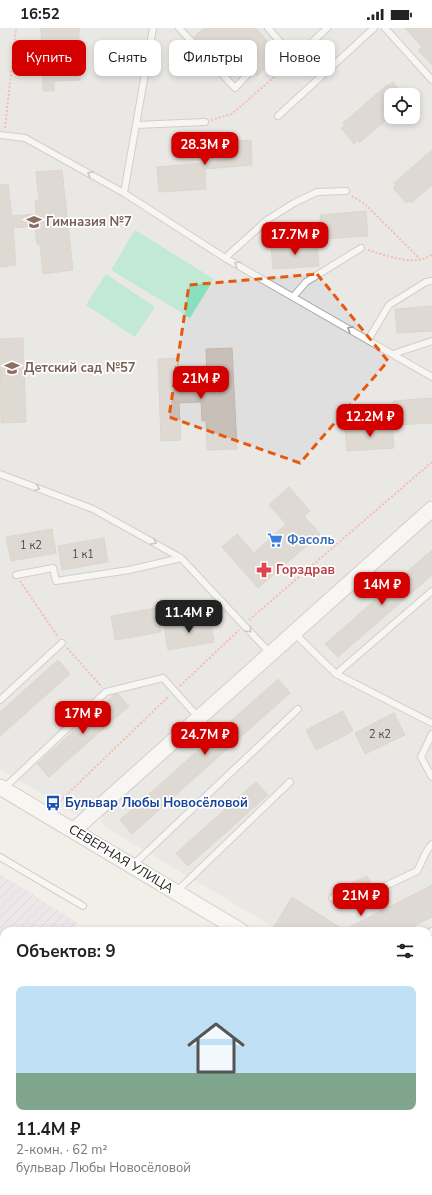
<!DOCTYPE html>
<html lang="ru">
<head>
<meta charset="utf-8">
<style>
	:root { --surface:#fff; --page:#f2f2f2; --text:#222; --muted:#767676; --accent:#d40000 }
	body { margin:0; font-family:"Nunito Sans",sans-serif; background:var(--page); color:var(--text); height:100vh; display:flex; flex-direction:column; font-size:15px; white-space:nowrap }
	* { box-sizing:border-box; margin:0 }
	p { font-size:13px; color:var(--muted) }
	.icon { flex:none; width:22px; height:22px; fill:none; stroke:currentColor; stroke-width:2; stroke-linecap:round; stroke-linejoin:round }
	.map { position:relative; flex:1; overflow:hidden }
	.panel { position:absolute; left:0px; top:899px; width:432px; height:268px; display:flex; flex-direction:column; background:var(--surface); border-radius:12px 12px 0 0; box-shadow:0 2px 6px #0003 }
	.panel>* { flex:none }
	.top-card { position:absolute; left:12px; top:12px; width:408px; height:36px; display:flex; gap:8px }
	.fabs { position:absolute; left:384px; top:60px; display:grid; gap:8px }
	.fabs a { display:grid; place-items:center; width:36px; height:36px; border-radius:8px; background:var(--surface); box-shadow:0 2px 6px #0003; font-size:20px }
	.price { position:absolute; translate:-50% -34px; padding:0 9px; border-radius:8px; background:var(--accent); color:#fff; font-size:13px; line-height:26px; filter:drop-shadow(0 1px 2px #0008) }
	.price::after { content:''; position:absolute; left:50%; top:24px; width:12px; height:9px; margin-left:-6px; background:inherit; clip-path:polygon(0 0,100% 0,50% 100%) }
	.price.selected { background:#222; color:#fff }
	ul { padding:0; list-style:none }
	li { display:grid; align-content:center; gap:8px; height:212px; padding:0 16px }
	li span { display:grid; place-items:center; height:124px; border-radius:8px; color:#555 }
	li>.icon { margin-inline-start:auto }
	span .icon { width:72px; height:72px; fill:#fffc; stroke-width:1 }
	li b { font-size:17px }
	h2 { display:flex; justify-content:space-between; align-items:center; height:48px; padding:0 16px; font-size:17px }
	.pill { padding:0 14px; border-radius:8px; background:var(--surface); box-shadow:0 2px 6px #0003; font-size:14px; line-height:36px }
	.pill.selected { background:var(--accent); color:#fff }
	.status { display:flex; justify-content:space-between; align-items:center; height:28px; padding:0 20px; background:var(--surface); direction:ltr }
	.status svg { height:11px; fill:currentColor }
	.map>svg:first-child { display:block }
	.residential { fill:#e0dfdf; fill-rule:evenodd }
	.industrial { fill:url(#industrial-furrows) }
	.pitch { fill:#88e0be }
	.parking { fill:#e2e2e2 }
	.building { fill:#c7bfb8; stroke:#c4b6ab }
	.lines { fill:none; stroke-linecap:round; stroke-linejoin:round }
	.service-casing { stroke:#a9a9a9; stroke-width:8 }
	.tertiary-casing { stroke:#a9a9a9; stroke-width:17 }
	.path { stroke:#fa8072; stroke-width:2; stroke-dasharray:2 2; stroke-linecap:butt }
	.service { stroke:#fff; stroke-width:6 }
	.tertiary { stroke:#fff; stroke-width:15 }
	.oneway { stroke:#9c9c9c }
	.marked { fill:none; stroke:#e8590c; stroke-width:3; stroke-dasharray:8 5; stroke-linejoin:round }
	.labels { text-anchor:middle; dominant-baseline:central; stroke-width:3.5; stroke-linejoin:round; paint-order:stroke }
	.number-label { font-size:11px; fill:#4b4948 }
	.education-label { font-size:13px; font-weight:bold; fill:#785e54; stroke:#fff; text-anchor:start }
	.shop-label { font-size:13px; font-weight:bold; fill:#366cbe; stroke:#fff; text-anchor:start }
	.health-label { font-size:13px; font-weight:bold; fill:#be3a42; stroke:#fff; text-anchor:start }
	.transit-label { font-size:13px; font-weight:bold; fill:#164399; stroke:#fff; text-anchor:start }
	.street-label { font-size:13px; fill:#222; stroke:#fff }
</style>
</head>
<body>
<div class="status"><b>16:52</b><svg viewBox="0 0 49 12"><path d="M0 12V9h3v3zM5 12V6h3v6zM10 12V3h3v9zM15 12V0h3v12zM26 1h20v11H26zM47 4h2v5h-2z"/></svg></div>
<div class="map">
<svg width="432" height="1167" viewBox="0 0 432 1167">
	<defs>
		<pattern id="industrial-furrows" width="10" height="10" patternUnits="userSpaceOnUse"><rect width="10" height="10" fill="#ebdbe8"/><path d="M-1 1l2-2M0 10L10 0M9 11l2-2" fill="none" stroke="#c9bcc7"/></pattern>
	</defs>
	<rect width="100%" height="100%" fill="#f2efe9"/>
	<path class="residential" d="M0,0H432V478L89,780L76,786L0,741ZM391,67H413V89H391Z
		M432,482V994L428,992V903H280L105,799L101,793L103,785Z
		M428,1075L432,1078V1167H158L159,1163H428Z"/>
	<path class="industrial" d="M0,846L78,895L72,903H4V997L0,1002Z"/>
	<path class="pitch" d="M135,202L214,251L190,290L111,242Z
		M106,246L155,279L135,309L86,277Z"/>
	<path class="parking" d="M332,1163H382L383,1167H333Z"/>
	<path class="building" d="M41,0H79V13L51,14L52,33L80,32V52L54,53V63H43Z
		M204,0H256L279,28L257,48L245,36L231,49L194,9Z
		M405,0H432V37L418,22L422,19Z
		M393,54L404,67H391V88L359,115L358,112L354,116L341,100L345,97L343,95L388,56L389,57Z
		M251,112L252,137L205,141L206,161L159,164L157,139L204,135L203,115Z
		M432,122V157L411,175L409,173L406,175L393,160L396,157L394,155Z
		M62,142L73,242L43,246L40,216H37L35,198L13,200L16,237L0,239V157L8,156L12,188L36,186L35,173H39L36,144Z
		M366,183L368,208L321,211L320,187Z
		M317,214L319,238L273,241L271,217Z
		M432,278V303L397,305L395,281Z
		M23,310L26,394L1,395L0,311Z
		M232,320L237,421L207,422L206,392L202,393L201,374L179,375L181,412L161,413L158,331L178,330L179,363L204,362L203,349H207L206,321Z
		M432,370V395L395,397L393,373Z
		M392,396L394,420L347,423L345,399Z
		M289,459L310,483L304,488L320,506L258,560L222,519L237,506L254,525L286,496L269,477Z
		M52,501L56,525L11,533L6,509Z
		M104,510L108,534L62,542L58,518Z
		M432,522V547L338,629L325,616Z
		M157,580L161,604L115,612L111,588Z
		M210,590L214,614L168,622L164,598Z
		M58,632L70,646L0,708V684Z
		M278,651L290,665L132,806L120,792Z
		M115,666H118L129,678L49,749L37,736Z
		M343,683L353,703L316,722L306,702Z
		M394,685L405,707L365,726L355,705Z
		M256,754L268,767L188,838L176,825Z
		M367,848L372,858L344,871L339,861Z
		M432,857V889L404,903H280L274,899L292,869L344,902Z"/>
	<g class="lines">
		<g class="service-casing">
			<path id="service" d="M179,0L235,60L247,47
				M268,0L282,16
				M385,0L432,52
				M287,38L327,0
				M278,88L374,0
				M136,97L205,94
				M0,107L25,110L124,165L225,230L432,349
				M124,165L153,0
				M225,230L267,192L294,175L317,164L346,163
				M293,269L306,254L361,220
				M368,312L389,277L426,254L432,253
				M393,326L432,313
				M0,446L93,481L181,530L270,625
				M16,547L53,540L56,553L129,542L181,530
				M294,605L336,646L432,695
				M336,646L432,563
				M0,672L62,615
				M432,706L421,729L432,749
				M3,761L106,664L163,650L199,690
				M0,829L83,878
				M132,838L298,681
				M176,864L290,754
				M332,870L340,875L348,876L417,843C423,833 424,824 432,816
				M428,906L432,903
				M428,1126L432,1124
				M358,1167L363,1166"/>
		</g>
		<g class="tertiary-casing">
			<path id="tertiary" d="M0,759L241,903
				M74,802L432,481
				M428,1014L432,1017"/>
		</g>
		<path class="path" d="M211,92L232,86L281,43
			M5,100L16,0
			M352,168L365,176L420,231
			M368,222C385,227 417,240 432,226
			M20,553L58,609
			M249,592L432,434
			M67,620L102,659
			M180,658L239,602
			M54,779L169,668"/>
		<use href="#service" class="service"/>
		<use href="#tertiary" class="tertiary"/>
	</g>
	<defs><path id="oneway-chevron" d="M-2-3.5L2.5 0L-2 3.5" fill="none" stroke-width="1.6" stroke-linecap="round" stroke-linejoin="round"/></defs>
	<g class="oneway">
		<use href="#oneway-chevron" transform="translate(90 146) rotate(-151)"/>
		<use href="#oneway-chevron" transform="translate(237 236) rotate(-150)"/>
		<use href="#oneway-chevron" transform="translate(350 301) rotate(-150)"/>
		<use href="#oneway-chevron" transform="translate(37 460) rotate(21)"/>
		<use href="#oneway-chevron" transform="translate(154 514) rotate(29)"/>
		<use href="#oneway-chevron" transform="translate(249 602) rotate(47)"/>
	</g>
	<path d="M0 0H432V1167H0ZM317,246L388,333L300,435L169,389L189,257Z" fill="#f2efe9" fill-opacity=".55" fill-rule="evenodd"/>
	<path class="marked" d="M317,246L388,333L300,435L169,389L189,257Z"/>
	<defs>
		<g id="school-bare" transform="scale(1.2)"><path d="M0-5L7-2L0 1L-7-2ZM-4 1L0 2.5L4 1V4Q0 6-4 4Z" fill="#8d6e63" stroke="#fff" stroke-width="2.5" paint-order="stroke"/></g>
		<g id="supermarket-bare" transform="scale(1.2)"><path d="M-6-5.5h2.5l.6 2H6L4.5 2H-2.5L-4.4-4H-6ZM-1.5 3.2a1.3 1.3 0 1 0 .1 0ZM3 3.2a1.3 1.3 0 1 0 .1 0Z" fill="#3f7fe0" stroke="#fff" stroke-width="2.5" paint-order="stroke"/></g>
		<g id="pharmacy-bare" transform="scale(1.2)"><path d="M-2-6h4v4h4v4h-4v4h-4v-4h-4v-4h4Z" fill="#e0444e" stroke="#fff" stroke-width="2.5" paint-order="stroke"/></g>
		<g id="bus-bare" transform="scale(1.2)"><path d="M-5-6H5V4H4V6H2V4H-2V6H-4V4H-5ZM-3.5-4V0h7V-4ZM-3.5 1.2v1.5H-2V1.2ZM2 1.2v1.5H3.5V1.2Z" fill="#1a4fb4" stroke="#fff" stroke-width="2.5" paint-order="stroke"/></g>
	</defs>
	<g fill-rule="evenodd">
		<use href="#school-bare" x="34" y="194"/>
		<use href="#school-bare" x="12" y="340"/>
		<use href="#supermarket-bare" x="275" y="512"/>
		<use href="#pharmacy-bare" x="264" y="542"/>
		<use href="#bus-bare" x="53" y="775"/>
	</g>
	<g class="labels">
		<g class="number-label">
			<text x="31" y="517">1 к2</text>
			<text x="83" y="526">1 к1</text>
			<text x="380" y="706">2 к2</text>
		</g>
		<g class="education-label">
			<text x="46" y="194">Гимназия №7</text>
			<text x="24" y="340">Детский сад №57</text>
		</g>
		<g class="shop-label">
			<text x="287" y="512">Фасоль</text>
		</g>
		<g class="health-label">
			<text x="276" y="542">Горздрав</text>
		</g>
		<g class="transit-label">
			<text x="65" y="775">Бульвар Любы Новосёловой</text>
		</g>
		<g class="street-label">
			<text transform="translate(121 831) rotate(31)">СЕВЕРНАЯ УЛИЦА</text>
		</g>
	</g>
</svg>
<div class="fabs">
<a><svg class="icon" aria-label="locate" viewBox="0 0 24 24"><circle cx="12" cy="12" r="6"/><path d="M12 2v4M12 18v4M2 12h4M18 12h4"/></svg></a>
</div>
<b class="price" style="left:205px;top:138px">28.3M ₽</b>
<b class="price" style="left:295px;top:228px">17.7M ₽</b>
<b class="price" style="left:201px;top:372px">21M ₽</b>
<b class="price" style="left:370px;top:410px">12.2M ₽</b>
<b class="price" style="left:382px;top:578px">14M ₽</b>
<b class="price selected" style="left:189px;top:606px">11.4M ₽</b>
<b class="price" style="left:83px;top:707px">17M ₽</b>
<b class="price" style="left:205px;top:728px">24.7M ₽</b>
<b class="price" style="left:361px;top:889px">21M ₽</b>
<div class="top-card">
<a class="pill selected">Купить</a>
<a class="pill">Снять</a>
<a class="pill">Фильтры</a>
<a class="pill">Новое</a>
</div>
<section class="panel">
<h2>Объектов: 9<svg class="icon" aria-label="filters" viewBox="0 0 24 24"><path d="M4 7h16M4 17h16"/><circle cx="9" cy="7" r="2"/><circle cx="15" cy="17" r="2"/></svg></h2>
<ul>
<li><span style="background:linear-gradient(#bfe0f5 70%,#7fa58c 0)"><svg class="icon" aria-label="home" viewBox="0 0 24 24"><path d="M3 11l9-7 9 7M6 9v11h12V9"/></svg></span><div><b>11.4M ₽</b><p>2-комн. · 62 m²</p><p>бульвар Любы Новосёловой</p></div></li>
</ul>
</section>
</div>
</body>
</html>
